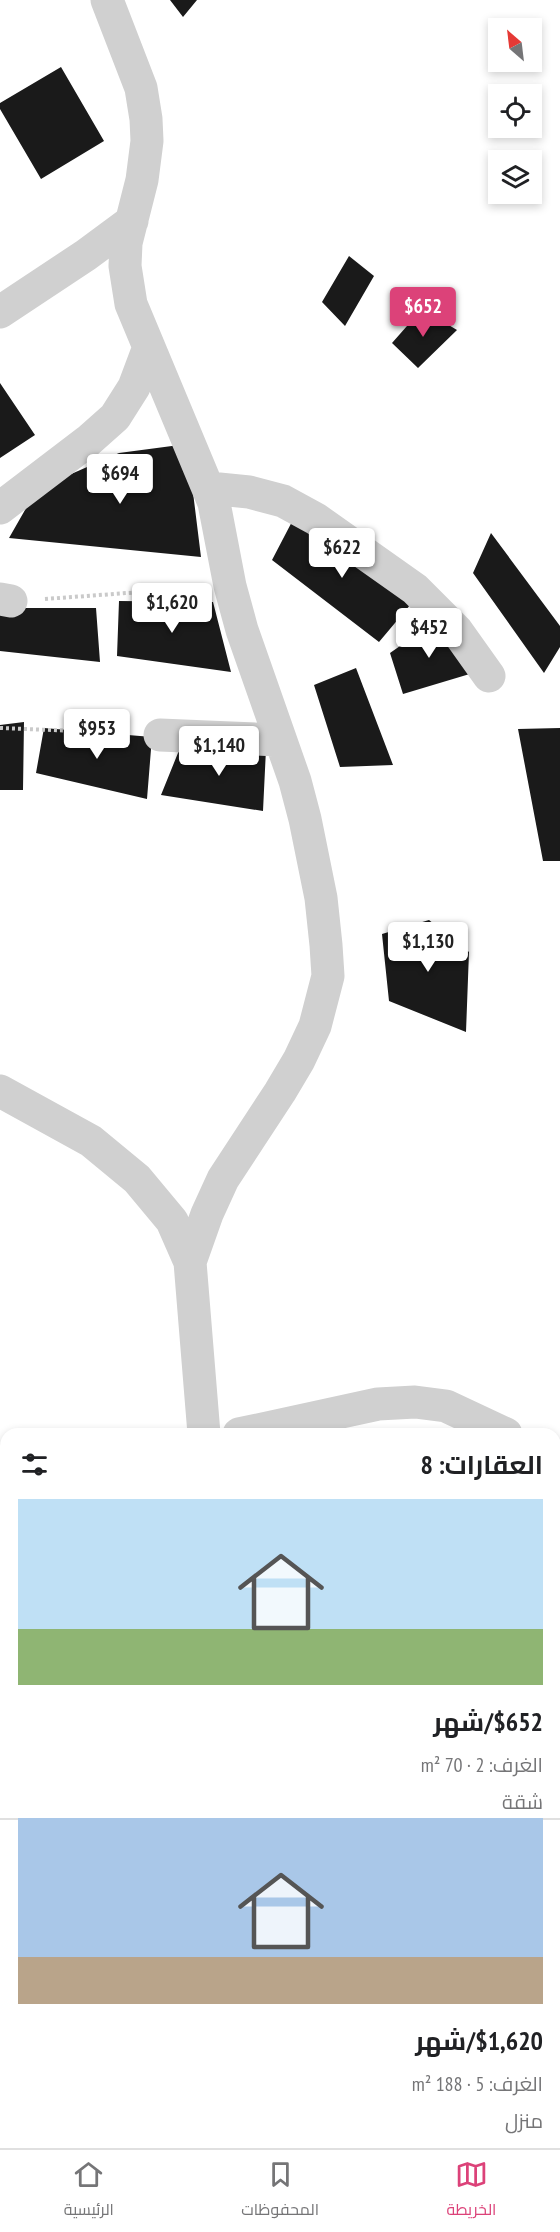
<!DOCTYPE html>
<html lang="ar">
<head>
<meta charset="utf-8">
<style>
	:root { --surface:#fff; --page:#f6f6f6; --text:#202124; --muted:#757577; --line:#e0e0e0; --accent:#dc4279 }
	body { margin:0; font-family:"PT Sans Narrow",Cairo,sans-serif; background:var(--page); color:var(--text); direction:rtl; height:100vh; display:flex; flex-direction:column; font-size:22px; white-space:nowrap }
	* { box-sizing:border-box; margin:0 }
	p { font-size:20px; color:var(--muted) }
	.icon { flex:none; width:33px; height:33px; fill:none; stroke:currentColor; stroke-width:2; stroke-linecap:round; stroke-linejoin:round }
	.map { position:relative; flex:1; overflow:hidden; direction:ltr }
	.drawer { position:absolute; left:0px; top:1428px; width:561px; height:720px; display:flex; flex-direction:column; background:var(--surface); border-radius:18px 18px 0 0; box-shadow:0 3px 9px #0003; direction:rtl }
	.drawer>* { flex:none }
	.needle { width:39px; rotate:332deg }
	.buttons { position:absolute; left:488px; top:18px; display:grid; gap:12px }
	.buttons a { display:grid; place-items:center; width:54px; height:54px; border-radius:0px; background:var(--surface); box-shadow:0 3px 9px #0003; font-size:30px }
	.price { position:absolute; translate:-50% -51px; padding:0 14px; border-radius:6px; background:#fff; color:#222; font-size:20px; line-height:39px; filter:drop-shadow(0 2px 3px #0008) }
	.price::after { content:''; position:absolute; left:50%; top:36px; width:18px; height:14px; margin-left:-9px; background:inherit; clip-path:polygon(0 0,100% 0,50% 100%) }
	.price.selected { background:var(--accent); color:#fff }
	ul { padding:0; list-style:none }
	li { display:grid; align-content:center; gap:12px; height:318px; padding:0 18px }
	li+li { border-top:2px solid var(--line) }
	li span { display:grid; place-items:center; height:186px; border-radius:0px; color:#555 }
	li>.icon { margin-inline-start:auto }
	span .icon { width:108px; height:108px; fill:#fffc; stroke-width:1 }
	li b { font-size:26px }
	h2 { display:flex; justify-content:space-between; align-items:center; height:72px; padding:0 18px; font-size:26px }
	.tabs { display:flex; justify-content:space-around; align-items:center; height:84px; border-top:2px solid var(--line); background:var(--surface); font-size:16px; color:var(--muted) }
	.tabs a { display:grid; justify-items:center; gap:3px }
	.tabs .selected { color:var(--accent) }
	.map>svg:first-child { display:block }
	.building { fill:#1a1a1a }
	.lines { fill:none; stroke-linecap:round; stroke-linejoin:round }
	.path { stroke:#cacaca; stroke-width:4; stroke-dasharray:3 3; stroke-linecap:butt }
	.minor { stroke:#d0d0d0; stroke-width:33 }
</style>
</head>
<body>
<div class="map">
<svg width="560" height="2148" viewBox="0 0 560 2148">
	<rect width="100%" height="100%" fill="#fff"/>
	<path class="building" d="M170,0H197L183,17Z
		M61,67L104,141L41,179L0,109V103Z
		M349,256L374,276L345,326L322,302Z
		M422,309L457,330L418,368L392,343Z
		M0,383L35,435L0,458Z
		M187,444L201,557L9,538L37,489L119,453Z
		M296,514L416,598L379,642L272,560Z
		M491,533L560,626V647L544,673L473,573Z
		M119,601L213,602L231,672L117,656Z
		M0,608H96L100,662L0,651Z
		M440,618L473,673L403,694L390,653Z
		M356,668L393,765L340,767L314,685Z
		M24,722L23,790H0V725Z
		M44,728L152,737L147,799L36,773Z
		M560,728V861H543L518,729Z
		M180,748L266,749L263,811L161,795Z
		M429,920L469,952L466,1032L389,1001L382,934Z
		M6,1736V1786L0,1789V1740Z
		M6,1816V1935L0,1926V1819Z
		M555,1899L560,1903V1962L555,1969Z"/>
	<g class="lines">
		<path class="path" d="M45,599L196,588
			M0,728L128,733"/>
		<path class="minor" d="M107,0L141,88L146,119L147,141L142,180L126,243L125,266L131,304L214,503L230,586L242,630L295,781L305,819L321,898L326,945L328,976L315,1026L299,1060L280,1092L223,1179L207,1214L190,1262
			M0,312L86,255L132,221
			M209,488L249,492L283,501L316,519L415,589L457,631L489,676
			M0,508L88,441L115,417L134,387L149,347
			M0,599L11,601
			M160,735L280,740
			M0,1091L91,1141L137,1179L172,1221L190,1262L204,1434
			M239,1434L378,1404L415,1402L446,1406L506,1434
			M0,1707L6,1702
			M0,2114L6,2116
			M63,2142L73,2148"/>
	</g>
</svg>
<div class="buttons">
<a><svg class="needle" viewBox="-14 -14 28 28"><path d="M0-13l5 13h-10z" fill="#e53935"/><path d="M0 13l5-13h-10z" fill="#757577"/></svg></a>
<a><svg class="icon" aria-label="locate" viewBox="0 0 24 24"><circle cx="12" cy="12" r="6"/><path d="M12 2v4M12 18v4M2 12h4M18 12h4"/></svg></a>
<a><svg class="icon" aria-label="layers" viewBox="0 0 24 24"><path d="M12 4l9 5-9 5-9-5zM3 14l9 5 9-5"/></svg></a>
</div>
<b class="price selected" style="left:423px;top:338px">$652</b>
<b class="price" style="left:120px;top:505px">$694</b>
<b class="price" style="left:342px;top:579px">$622</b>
<b class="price" style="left:172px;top:634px">$1,620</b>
<b class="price" style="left:429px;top:659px">$452</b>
<b class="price" style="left:97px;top:760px">$953</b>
<b class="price" style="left:219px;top:777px">$1,140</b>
<b class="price" style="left:428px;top:973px">$1,130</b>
<section class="drawer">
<h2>العقارات: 8<svg class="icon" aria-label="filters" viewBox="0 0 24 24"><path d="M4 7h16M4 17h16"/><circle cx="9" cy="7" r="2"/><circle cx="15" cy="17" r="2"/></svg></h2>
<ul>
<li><span style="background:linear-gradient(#bfe0f5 70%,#8fb573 0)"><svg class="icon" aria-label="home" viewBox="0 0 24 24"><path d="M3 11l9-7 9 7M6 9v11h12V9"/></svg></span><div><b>$652/شهر</b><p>الغرف: 2 · 70 m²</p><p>شقة</p></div></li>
<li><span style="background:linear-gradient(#a9c7e8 75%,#b9a48a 0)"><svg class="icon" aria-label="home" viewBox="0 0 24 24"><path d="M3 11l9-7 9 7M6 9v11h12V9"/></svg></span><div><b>$1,620/شهر</b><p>الغرف: 5 · 188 m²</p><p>منزل</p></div></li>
</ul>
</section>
</div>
<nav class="tabs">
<a class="selected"><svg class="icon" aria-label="map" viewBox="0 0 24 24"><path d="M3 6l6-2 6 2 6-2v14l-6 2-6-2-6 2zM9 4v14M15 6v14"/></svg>الخريطة</a>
<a><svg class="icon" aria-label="saved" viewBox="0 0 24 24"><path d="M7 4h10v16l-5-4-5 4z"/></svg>المحفوظات</a>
<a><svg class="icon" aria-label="home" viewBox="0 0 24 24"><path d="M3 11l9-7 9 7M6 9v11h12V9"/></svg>الرئيسية</a>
</nav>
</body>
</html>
